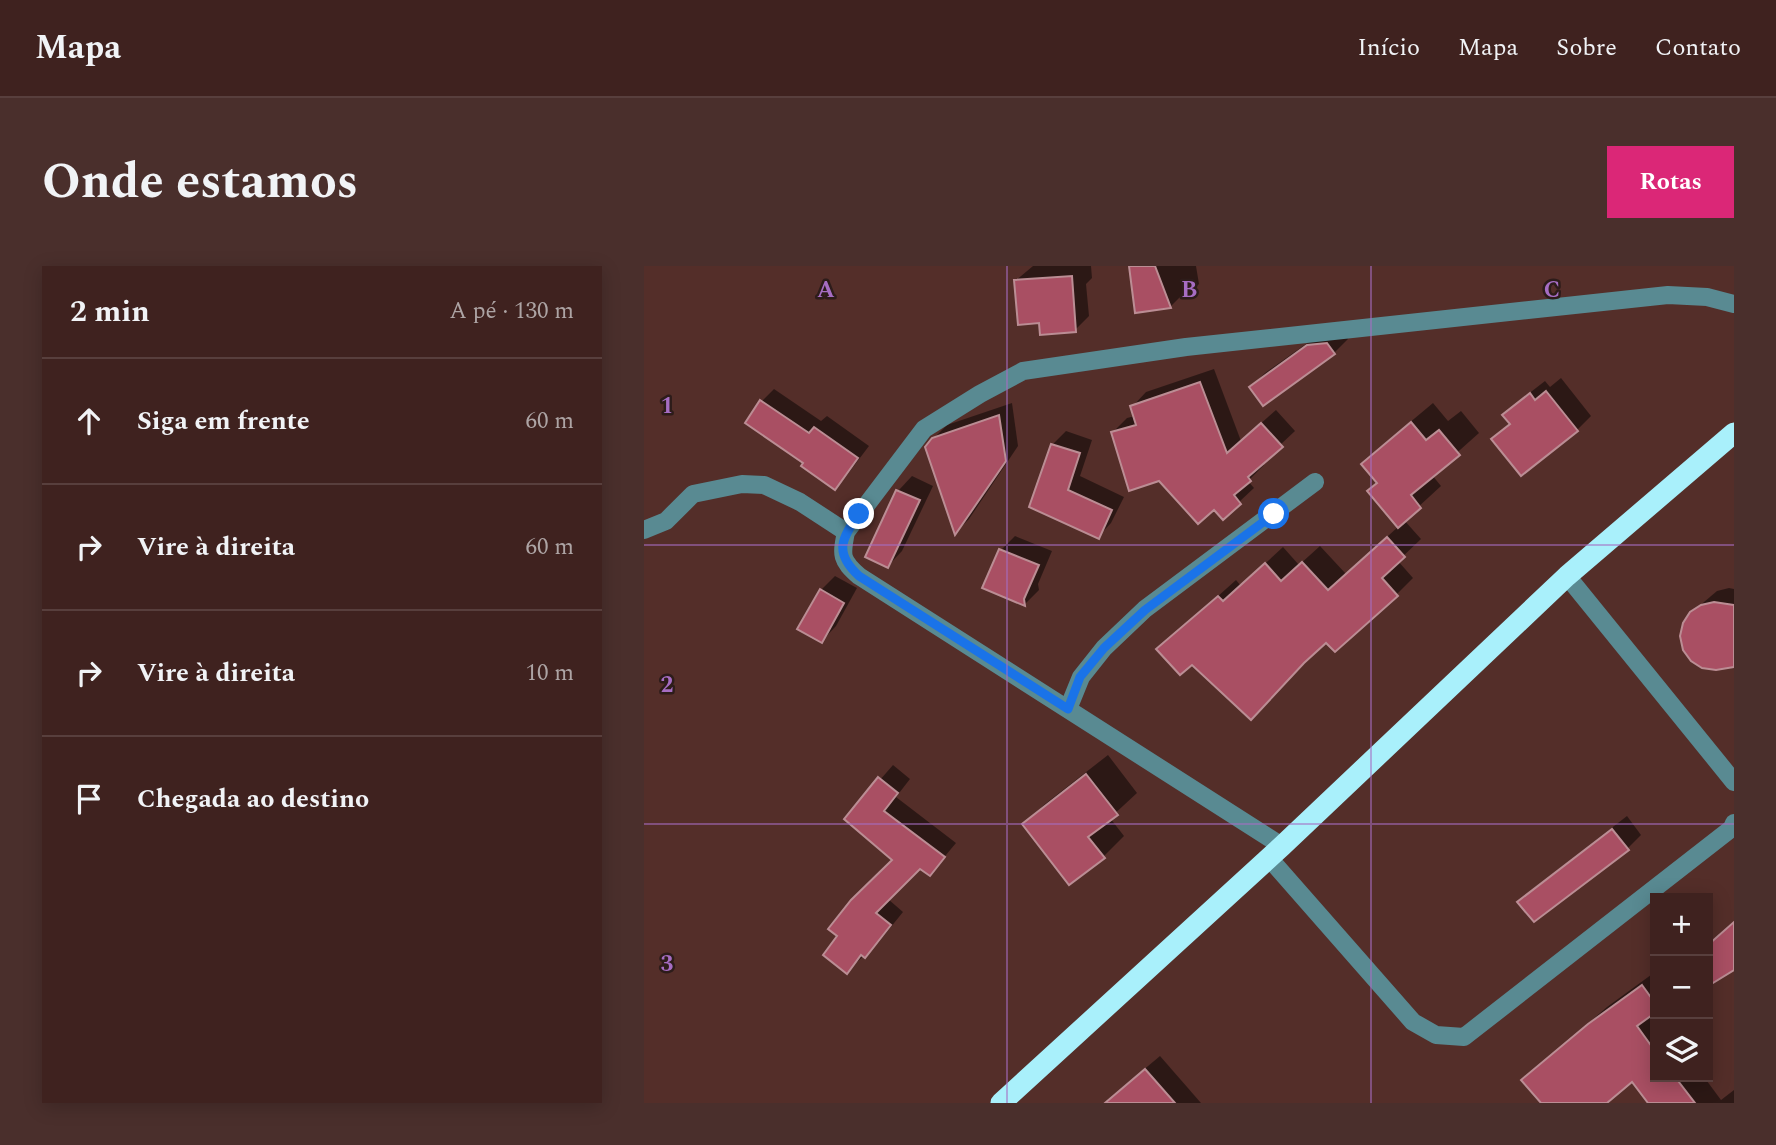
<!DOCTYPE html>
<html lang="pt">
<head>
<meta charset="utf-8">
<style>
  body { margin:0; font-family:Spectral,serif; background:#4a2f2c; color:#f1f3f6 }
  .controls { position:absolute; right:21px; bottom:21px; display:grid; overflow:hidden; border-radius:0px; box-shadow:0 4px 18px #0003 }
  .controls button { width:63px; height:63px; display:grid; place-items:center; padding:0; border:0; border-bottom:2px solid #583f3d; background:#3f221f; color:#f1f3f6; font:35px sans-serif }
  .stop { position:absolute; width:21px; height:21px; margin:-16px; border:5px solid #1a73e8; border-radius:50%; background:#fff }
  .stop.end { background:#1a73e8; border-color:#fff; box-shadow:0 2px 7px #0008 }
  .list { margin:0; padding:0; list-style:none }
  h2 { display:flex; justify-content:space-between; align-items:center; height:91px; margin:0; padding:0 28px; font-size:30px }
  h2 small { font-size:23px; font-weight:400; color:#ada4a4 }
  .list li { display:grid; grid-template-columns:46px 1fr auto; gap:21px; align-items:center; box-sizing:border-box; height:126px; padding:0 28px; border-top:2px solid #583f3d }
  .list b { display:block; font-size:26px; white-space:nowrap }
  .list em { font-size:23px; font-style:normal; color:#ada4a4 }
  .icon { flex:none; width:38px; height:38px; fill:none; stroke:currentColor; stroke-width:2; stroke-linecap:round; stroke-linejoin:round }
  .map { position:relative; flex:none; width:1090px; height:837px; overflow:hidden; border-radius:0px }
  header { display:flex; align-items:center; gap:42px; box-sizing:border-box; height:98px; padding:0 35px; background:#3f221f; border-bottom:2px solid #583f3d }
  header strong { font-size:33px }
  nav { display:flex; gap:38px; margin-inline-start:auto; font-size:24px }
  .intro { display:flex; align-items:center; justify-content:space-between; box-sizing:border-box; height:168px; padding:0 42px }
  h1 { margin:0; font-size:49px }
  .button { padding:18px 32px; border-radius:0px; background:#db2777; color:#fff; font-size:24px; font-weight:700 }
  main { display:flex; gap:42px; padding:0 42px }
  aside { flex:1; background:#3f221f; border-radius:0px; box-shadow:0 4px 18px #0003 }
  .map>svg:first-child { display:block }
  .shadow { fill:#0007 }
  .building { fill:#a94f63; stroke:#bb8d94; stroke-width:2 }
  .lines { fill:none; stroke-linecap:round; stroke-linejoin:round }
  .minor { stroke:#598a92; stroke-width:18 }
  .highway { stroke:#a9f0fb; stroke-width:21 }
  .route { stroke:#1a73e8; stroke-width:9 }
  .grid { fill:none; stroke:#a66dc3; stroke-width:2; stroke-opacity:0.55 }
  .grid-label { font-size:23px; text-anchor:middle; font-weight:bold; fill:#a66dc3; stroke:#2d1c1a; stroke-width:5; stroke-linejoin:round; paint-order:stroke }
</style>
</head>
<body>
<header>
<strong>Mapa</strong>
<nav><a>Início</a><a>Mapa</a><a>Sobre</a><a>Contato</a></nav>
</header>
<div class="intro"><h1>Onde estamos</h1><a class="button">Rotas</a></div>
<main>
<aside>
<h2>2 min<small>A pé · 130 m</small></h2>
<ul class="list">
<li><svg class="icon" aria-label="ahead" viewBox="0 0 24 24"><path d="M12 20V5M6 11l6-6 6 6"/></svg><div><b>Siga em frente</b></div><em>60 m</em></li>
<li><svg class="icon" aria-label="right" viewBox="0 0 24 24"><path d="M7 20v-9h11M14 6l5 5-5 5"/></svg><div><b>Vire à direita</b></div><em>60 m</em></li>
<li><svg class="icon" aria-label="right" viewBox="0 0 24 24"><path d="M7 20v-9h11M14 6l5 5-5 5"/></svg><div><b>Vire à direita</b></div><em>10 m</em></li>
<li><svg class="icon" aria-label="arrive" viewBox="0 0 24 24"><path d="M6 21V4h12l-3 4 3 4H6"/></svg><div><b>Chegada ao destino</b></div></li>
</ul>
</aside>
<div class="map">
<svg width="1090" height="837" viewBox="0 0 1090 837">
  <rect width="100%" height="100%" fill="#542e29"/>
  <g class="shadow">
    <path d="M389,0H447L448,12L442,18L445,50L431,64L396,55L371,15Z"/>
    <path d="M487,0H552L555,18L542,30L540,27L527,40L492,45Z"/>
    <path d="M697,64L704,73L690,87L607,121L621,107L679,66Z"/>
    <path d="M570,103L597,175L632,144L651,165L618,196L620,199L604,215L610,222L579,251L469,166L483,152L491,150L488,141L502,126Z"/>
    <path d="M917,112L947,150L933,164L850,173L867,156L861,149L875,135L901,115L906,121Z"/>
    <path d="M130,123L177,155L183,150L225,180L203,209L191,221L162,197L118,135Z"/>
    <path d="M368,137L374,180L325,253L312,266L289,173L303,159Z"/>
    <path d="M789,137L804,155L817,145L835,167L788,209L797,220L760,254L777,273L754,295L769,312L753,328L682,374L548,396L515,383L592,314L597,320L639,281L655,299L676,280L702,308L755,260L735,216L719,198L740,178Z"/>
    <path d="M422,165L448,174L436,210L480,231L467,257L454,271L387,240L408,179Z"/>
    <path d="M268,210L289,220L258,285L244,300L223,290L254,225Z"/>
    <path d="M371,270L408,285L394,318L395,324L381,338L341,321L357,284Z"/>
    <path d="M191,310L213,322L192,360L178,375L177,324Z"/>
    <path d="M1085,322L1090,323V396L1047,347L1073,325Z"/>
    <path d="M464,489L493,527L466,552L480,570L459,591L380,558L401,538Z"/>
    <path d="M249,499L266,513L252,531L312,577L286,608L276,601L244,633L259,646L234,677L203,705L251,593L202,553Z"/>
    <path d="M983,550L997,569L983,583L876,636L890,622Z"/>
    <path d="M1011,706V811H1060L1077,834L1090,824V837H1006L989,814L960,837H899L879,814L963,741Z"/>
    <path d="M516,790L557,837H466L465,836L479,821Z"/>
  </g>
  <g class="building">
    <path d="M485,0H511L527,42L491,47Z"/>
    <path d="M428,10L432,66L396,69L395,57L374,59L370,14Z"/>
    <path d="M683,77L691,88L619,140L605,121L663,79Z"/>
    <path d="M556,116L583,187L617,157L639,181L604,211L607,215L590,229L597,238L579,254L570,244L554,258L515,215L485,225L467,166L492,159L486,140Z"/>
    <path d="M902,125L934,165L877,210L847,173L866,158L858,149L886,127L891,134Z"/>
    <path d="M116,134L165,167L170,161L214,192L191,224L157,200L159,197L101,157Z"/>
    <path d="M355,149L362,195L311,269L281,181L288,172Z"/>
    <path d="M767,156L782,174L795,164L816,189L767,229L777,242L754,262L723,225L733,217L717,198Z"/>
    <path d="M407,178L436,187L424,224L468,244L455,273L385,241Z"/>
    <path d="M252,224L276,234L244,302L221,291Z"/>
    <path d="M743,271L761,291L738,312L754,330L691,386L682,377L660,397L607,454L548,399L536,409L512,383L574,330L579,335L621,297L637,315L658,296L684,324Z"/>
    <path d="M355,283L395,299L380,333L381,340L338,322Z"/>
    <path d="M176,323L200,337L178,377L153,363Z"/>
    <path d="M1070,336L1090,339V401L1072,404L1058,402L1047,395L1039,384L1036,370L1039,357L1046,346L1057,339Z"/>
    <path d="M442,508L474,549L444,571L461,592L425,619L378,558Z"/>
    <path d="M234,511L254,527L240,545L301,591L286,610L276,603L232,647L247,659L221,692L217,689L203,708L179,689L193,670L184,663L207,634L248,594L200,553Z"/>
    <path d="M968,563L985,584L890,656L873,636Z"/>
    <path d="M1090,656V704L1064,720V679Z"/>
    <path d="M998,719L1011,737V747L993,760L1011,785V811H1031L1051,837H1004L988,816L963,837H897L877,814L944,758Z"/>
    <path d="M501,803L531,837H461Z"/>
  </g>
  <g class="lines">
    <g class="minor">
      <path d="M0,264L22,255L49,228L98,218L120,219L156,236L202,266"/>
      <path d="M923,310L1090,516"/>
      <path d="M424,443L437,411L460,382L501,343L671,216"/>
      <path d="M638,580L215,310C197,294 197,290 202,266L280,163L336,128L379,105L542,81L1024,29L1063,31L1090,38"/>
      <path d="M625,592L769,756L792,769L820,771L1088,562L1090,557"/>
    </g>
    <path class="highway" d="M357,837L638,580L923,310L1090,167"/>
  </g>
  <g class="lines">
    <path class="route" d="M215,248C197,273 190,287 215,310L424,443L436,411L460,382L501,344L630,248"/>
  </g>
  <path class="grid" d="M363,0V837M727,0V837M0,279H1090M0,558H1090"/>
  <g class="grid-label">
    <text x="182" y="31">A</text>
    <text x="545" y="31">B</text>
    <text x="908" y="31">C</text>
    <text x="23" y="147">1</text>
    <text x="23" y="426">2</text>
    <text x="23" y="705">3</text>
  </g>
</svg>
<div class="controls">
<button>+</button>
<button>−</button>
<button><svg class="icon" aria-label="layers" viewBox="0 0 24 24"><path d="M12 4l9 5-9 5-9-5zM3 14l9 5 9-5"/></svg></button>
</div>
<div class="stop" style="left:630px;top:248px"></div>
<div class="stop end" style="left:215px;top:248px"></div>
</div>
</main>
</body>
</html>
